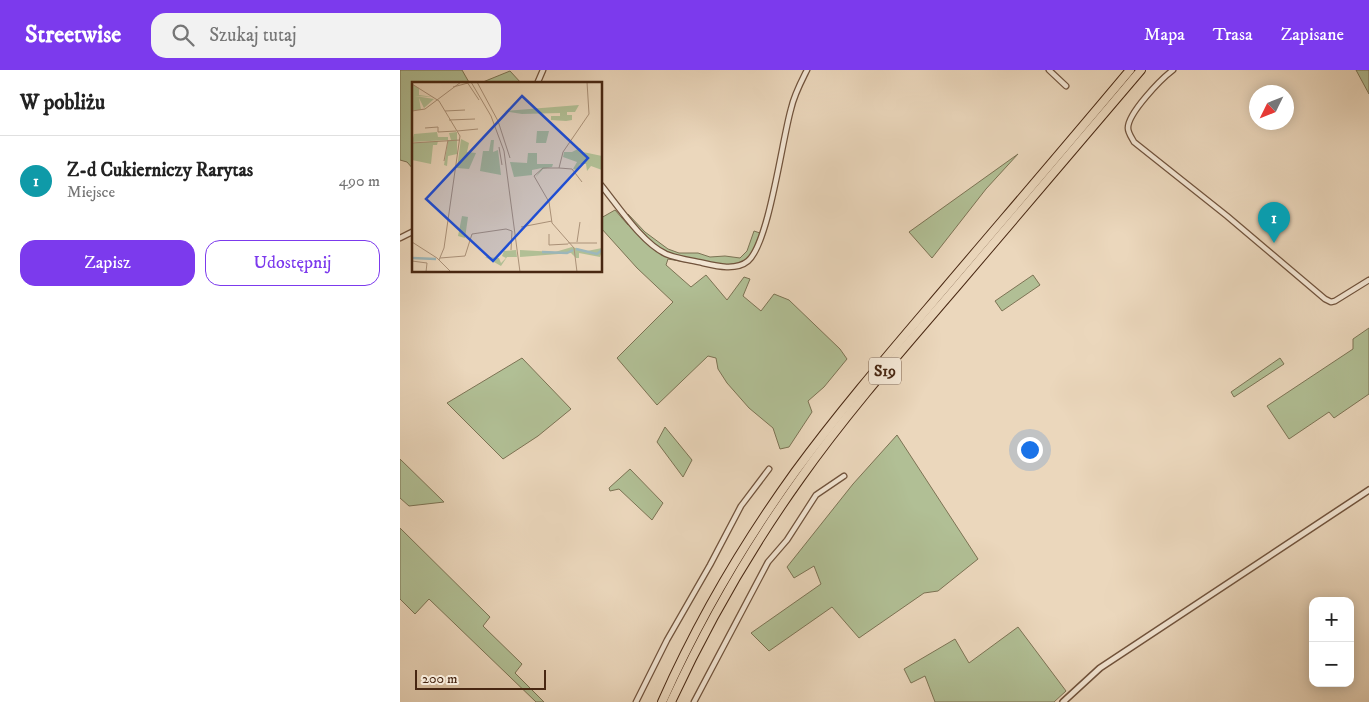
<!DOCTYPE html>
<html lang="pl">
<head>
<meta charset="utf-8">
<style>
  body { margin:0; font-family:"IM FELL DW Pica",serif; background:#f2f2f2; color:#222 }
  .controls { position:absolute; right:15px; bottom:15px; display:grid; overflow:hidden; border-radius:10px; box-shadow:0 2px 12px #0003 }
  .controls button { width:45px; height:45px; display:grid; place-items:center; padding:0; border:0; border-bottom:1px solid #e0e0e0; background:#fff; color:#222; font:25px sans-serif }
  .compass { position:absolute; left:849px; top:15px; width:45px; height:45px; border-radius:50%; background:#fff; box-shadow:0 2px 12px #0003; rotate:227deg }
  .scale { position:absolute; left:15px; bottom:12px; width:131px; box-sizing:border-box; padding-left:5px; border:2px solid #482712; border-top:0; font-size:14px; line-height:18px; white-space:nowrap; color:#482712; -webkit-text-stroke:4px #f2e5d3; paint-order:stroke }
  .you { position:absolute; left:629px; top:379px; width:18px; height:18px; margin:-12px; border:4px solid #fff; border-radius:50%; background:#1a73e8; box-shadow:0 0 0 8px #1a73e833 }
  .badge { display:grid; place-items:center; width:32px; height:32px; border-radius:50%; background:#7c3aed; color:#fff; font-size:16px; font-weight:700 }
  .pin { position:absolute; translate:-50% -41px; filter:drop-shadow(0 1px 2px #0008) }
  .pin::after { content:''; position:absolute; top:26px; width:18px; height:15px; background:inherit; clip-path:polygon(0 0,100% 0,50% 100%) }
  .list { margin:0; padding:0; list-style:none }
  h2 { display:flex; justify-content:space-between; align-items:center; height:65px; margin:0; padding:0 20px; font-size:21px }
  h2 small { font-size:16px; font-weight:400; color:#767676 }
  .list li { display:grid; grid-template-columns:32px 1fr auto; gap:15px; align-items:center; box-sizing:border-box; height:90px; padding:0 20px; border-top:1px solid #e0e0e0 }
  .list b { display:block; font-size:19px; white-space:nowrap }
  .list p { margin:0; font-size:16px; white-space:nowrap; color:#767676 }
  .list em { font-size:16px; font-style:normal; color:#767676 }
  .actions { display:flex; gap:10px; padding:15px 20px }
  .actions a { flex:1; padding:11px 0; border:1px solid #7c3aed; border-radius:15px; text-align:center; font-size:18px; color:#7c3aed }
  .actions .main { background:#7c3aed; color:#fff }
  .icon { flex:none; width:28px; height:28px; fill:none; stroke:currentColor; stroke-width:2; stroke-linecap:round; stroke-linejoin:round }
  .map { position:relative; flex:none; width:969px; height:632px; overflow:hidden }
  header { display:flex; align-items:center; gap:30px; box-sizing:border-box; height:70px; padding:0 25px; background:#7c3aed; color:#fff }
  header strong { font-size:24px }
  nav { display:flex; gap:28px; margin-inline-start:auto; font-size:18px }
  .search { width:350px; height:45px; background:#f2f2f2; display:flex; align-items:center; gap:12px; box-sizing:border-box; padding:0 18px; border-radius:15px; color:#767676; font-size:19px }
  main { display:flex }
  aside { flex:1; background:#fff }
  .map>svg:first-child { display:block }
  .green { fill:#b1bf95; stroke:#7c7354 }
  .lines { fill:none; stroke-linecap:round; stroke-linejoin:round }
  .minor-casing { stroke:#71533c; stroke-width:7 }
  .tertiary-casing { stroke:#71533c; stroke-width:8 }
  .motorway-casing { stroke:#482712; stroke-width:10 }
  .minor { stroke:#f2e5d3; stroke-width:4.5 }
  .tertiary { stroke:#f2e5d3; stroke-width:5 }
  .motorway { stroke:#ebd7bc; stroke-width:8 }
  .labels { text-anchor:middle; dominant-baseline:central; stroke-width:4.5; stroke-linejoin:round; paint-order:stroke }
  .shield { fill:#f2e5d3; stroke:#7b604c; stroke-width:1 }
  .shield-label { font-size:16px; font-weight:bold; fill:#482712 }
  .inset-river { fill:none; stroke:#9cb7bb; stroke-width:2.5 }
  .inset-road { fill:none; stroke:#aa9178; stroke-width:1 }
  .view { fill:#1d4ed8; fill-opacity:0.15; stroke:#1d4ed8; stroke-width:2.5 }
  .inset-edge { fill:none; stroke:#482712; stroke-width:2.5 }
</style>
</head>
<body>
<header>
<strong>Streetwise</strong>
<div class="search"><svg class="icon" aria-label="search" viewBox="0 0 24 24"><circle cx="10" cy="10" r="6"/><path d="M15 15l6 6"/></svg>Szukaj tutaj</div>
<nav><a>Mapa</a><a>Trasa</a><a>Zapisane</a></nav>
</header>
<main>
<aside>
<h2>W pobliżu<small></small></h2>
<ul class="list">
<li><span class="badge" style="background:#0f9aa8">1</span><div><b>Z-d Cukierniczy Rarytas</b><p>Miejsce</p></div><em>490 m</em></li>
</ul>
<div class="actions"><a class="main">Zapisz</a><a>Udostępnij</a></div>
</aside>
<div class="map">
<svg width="969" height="632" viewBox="0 0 969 632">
  <rect width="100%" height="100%" fill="#ebd7bc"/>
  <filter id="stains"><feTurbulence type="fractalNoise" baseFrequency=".004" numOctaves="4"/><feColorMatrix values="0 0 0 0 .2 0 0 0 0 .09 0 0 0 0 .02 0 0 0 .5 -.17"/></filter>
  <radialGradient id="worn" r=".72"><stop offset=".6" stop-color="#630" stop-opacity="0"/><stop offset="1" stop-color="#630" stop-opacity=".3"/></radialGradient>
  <g class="green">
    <path d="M0,0H62L70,14H14V100L7,92L0,90Z"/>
    <path d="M956,0H969V24Z"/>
    <path d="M110,1L122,14H78Z"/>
    <path d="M618,84L586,119L532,188L509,162Z"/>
    <path d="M215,140L228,155V144L245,162L268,179L279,183H298L310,187L325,186L340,188L347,181L354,161L360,163L353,181L345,192L314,197L268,189L266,195L291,217L306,205L327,230L344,207L350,209L343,226L361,241L374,224L389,230L440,279L447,289L424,317L408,331L412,342L389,377L380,379L373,358L349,338L327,313L318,299L316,288L308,286L257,335L217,288L273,232L237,198L201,158V148Z"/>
    <path d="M633,205L640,215L602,241L595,231Z"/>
    <path d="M969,258V324L934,348L929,342L889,369L867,336L953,279V269Z"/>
    <path d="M122,288L171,339L138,366L103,389L47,333Z"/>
    <path d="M880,288L884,294L834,327L831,322Z"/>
    <path d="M265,357L292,390L283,407L257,372Z"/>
    <path d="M497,365L578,489L538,521L524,523L459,568L432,537L369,581L351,563L421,514L414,496L394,508L387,497L453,414Z"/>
    <path d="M0,389L44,432L9,436L0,428Z"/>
    <path d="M230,399L263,433L252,450L219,419L210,421L209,418Z"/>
    <path d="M0,458L90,547L83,556L122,594L115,603L144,632H136L29,529L15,544L0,529Z"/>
    <path d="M618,557L666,621L654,632H535L525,606L511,613L504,599L555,569L569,593Z"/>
  </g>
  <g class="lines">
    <defs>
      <g id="minor">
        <path d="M649,0L666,16"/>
        <path d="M773,0C761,9 728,43 728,58C728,63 732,68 734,72L827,146L925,229L931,232L935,231L969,210"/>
        <path d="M137,14L143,0"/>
        <path d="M201,115C218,136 242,173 266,184C278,189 291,190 303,193C316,196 336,201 348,191C369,173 382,70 391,39C394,25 401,12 407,0"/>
        <path d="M0,168L14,161"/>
        <path d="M236,632L267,570L310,495L341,436L369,399"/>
        <path d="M294,632L368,492L387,470L416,425L444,406"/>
      </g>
      <path id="tertiary" d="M663,632L700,598L969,420"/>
      <g id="motorway">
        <path d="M262,632C298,551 343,474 395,402C442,338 494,278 545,218C607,145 669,73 730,0"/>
        <path d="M271,632C307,554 350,479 400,409C448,341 504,278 558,215C619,143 680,72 741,0"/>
      </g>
    </defs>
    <use href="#minor" class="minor-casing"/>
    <use href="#tertiary" class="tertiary-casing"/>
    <use href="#motorway" class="motorway-casing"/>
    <use href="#minor" class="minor"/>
    <use href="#tertiary" class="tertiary"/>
    <use href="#motorway" class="motorway"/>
  </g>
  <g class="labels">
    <rect class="shield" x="469" y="287.5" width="32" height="27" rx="4"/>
    <g class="shield-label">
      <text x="485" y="301">S19</text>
    </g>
  </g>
  <g transform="translate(12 12)">
    <rect width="190" height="190" fill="#ebd7bc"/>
    <path d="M0,2L7,6V13L22,15L3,14L22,17L12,26L7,16L9,28H0ZM167,23L163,30H155V33H160V38L154,39L139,38V34H148V31L110,32L92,29ZM125,49H137L134,61H124ZM25,50L26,55H36V58L0,60L2,52ZM45,50V72L36,74L35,84L32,83L36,59L39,58L37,51ZM49,57L57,61L55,70L64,71L57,87L45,86ZM79,58H82L81,70L86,68L89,93L68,89L71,69H77ZM26,59L25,63H21L19,82L0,78V61ZM168,66L171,70L190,74V88L179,84L175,89L174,82H168L165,88L161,87L165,80L151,75L152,70H160ZM116,71H125V82H141L140,85L131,87L123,96L130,86L120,88V93L102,95L98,80L115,81ZM50,134L56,135L53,156L46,154ZM160,165L175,169L190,166V169L188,175L167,171V176H164L159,171L108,175V168L143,170ZM104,168L105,175H95L89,184L73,175L87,176L89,181L94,176L90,174L92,169Z" fill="#b1bf95"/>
    <path class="inset-river" d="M164,167L185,172L190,168M130,170L155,171L161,168M0,176L24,177"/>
    <path class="inset-road" d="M55,0L67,18M59,0L79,34L92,69L108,190M65,0L86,39L98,76M0,2L27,19L48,54L32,166L27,178M41,5L56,1M0,29L13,27L49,0M33,29L53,28M37,38L63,37M13,46L26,45V50L44,49M45,49L66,47M0,61L48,58M87,65L90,83M32,79L36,58M147,86L160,87L170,100M109,145L140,139M137,152V163L156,162M0,160L25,176L39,190M165,160L168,140M156,161H185M28,176L53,174L60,152L94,147L100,149L99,168M0,179L15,181L14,190M165,190L162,166L140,141L137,120L122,94L131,86H147L151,70L177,32L175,0"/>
    <path class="view" d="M110,14L176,76L81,179L14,117Z"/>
    <rect width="190" height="190" class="inset-edge"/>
  </g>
  <rect width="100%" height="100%" filter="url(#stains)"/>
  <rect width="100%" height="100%" fill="url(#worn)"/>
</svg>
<div class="controls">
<button>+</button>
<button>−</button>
</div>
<svg class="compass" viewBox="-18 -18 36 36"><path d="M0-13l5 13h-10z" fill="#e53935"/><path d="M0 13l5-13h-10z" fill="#767676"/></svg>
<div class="scale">200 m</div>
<div class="you"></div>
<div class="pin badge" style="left:874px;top:173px;background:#0f9aa8">1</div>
</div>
</main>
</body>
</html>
